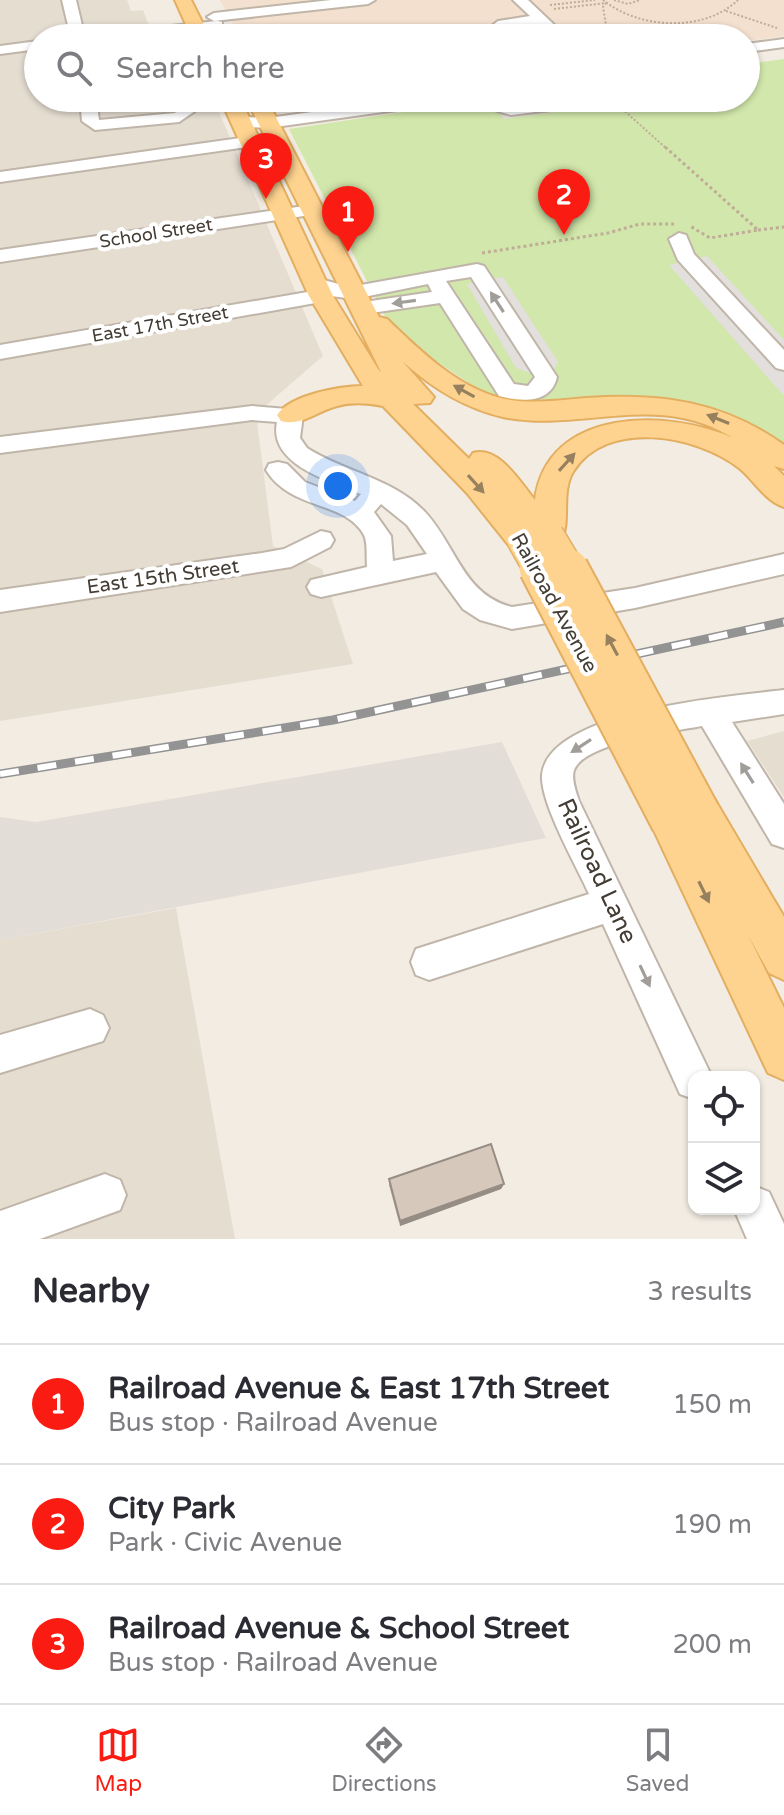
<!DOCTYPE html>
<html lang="en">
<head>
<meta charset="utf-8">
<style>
  body { margin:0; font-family:"Varela Round",sans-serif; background:#f7f7f7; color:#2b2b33 }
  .controls { position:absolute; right:24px; bottom:24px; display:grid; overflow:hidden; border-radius:16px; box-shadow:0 2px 6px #0004 }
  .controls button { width:72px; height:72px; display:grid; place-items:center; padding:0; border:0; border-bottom:2px solid #e1e1e2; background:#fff; color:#2b2b33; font:40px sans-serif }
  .you { position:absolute; left:338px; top:486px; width:28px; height:28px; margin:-20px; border:6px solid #fff; border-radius:50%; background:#1a73e8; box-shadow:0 0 0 12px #1a73e833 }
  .badge { display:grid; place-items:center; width:52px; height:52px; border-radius:50%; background:#fa1c12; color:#fff; font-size:26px; font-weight:700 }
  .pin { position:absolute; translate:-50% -66px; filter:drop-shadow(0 2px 4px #0008) }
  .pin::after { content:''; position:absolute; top:42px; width:28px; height:24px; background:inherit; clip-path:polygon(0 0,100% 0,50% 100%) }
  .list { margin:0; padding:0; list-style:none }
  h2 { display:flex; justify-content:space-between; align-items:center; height:104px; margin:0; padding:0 32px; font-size:34px }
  h2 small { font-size:26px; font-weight:400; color:#7c7c81 }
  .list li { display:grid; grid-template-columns:52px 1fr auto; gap:24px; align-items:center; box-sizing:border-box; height:120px; padding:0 32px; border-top:2px solid #e1e1e2 }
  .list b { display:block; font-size:30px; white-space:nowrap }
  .list p { margin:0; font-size:26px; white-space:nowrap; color:#7c7c81 }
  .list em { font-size:26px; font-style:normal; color:#7c7c81 }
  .icon { flex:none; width:44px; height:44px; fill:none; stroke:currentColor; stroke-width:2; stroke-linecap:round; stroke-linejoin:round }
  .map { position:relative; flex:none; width:784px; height:1239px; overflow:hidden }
  .search { position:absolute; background:#fff; box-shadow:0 2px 6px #0004; left:24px; right:24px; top:24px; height:88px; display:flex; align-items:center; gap:20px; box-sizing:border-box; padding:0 28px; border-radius:44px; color:#7c7c81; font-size:30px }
  .sheet { height:464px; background:#fff }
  nav { display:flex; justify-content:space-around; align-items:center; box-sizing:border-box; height:112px; border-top:2px solid #e1e1e2; background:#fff; font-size:22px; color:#7c7c81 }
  nav a { display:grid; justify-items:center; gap:4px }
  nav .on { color:#fa1c12 }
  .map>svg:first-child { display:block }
  .residential { fill:#e6ddd1 }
  .commercial { fill:#f4e0ce }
  .industrial { fill:#e3ddd8 }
  .green { fill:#d2e7ab }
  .parking { fill:#e2dfdc }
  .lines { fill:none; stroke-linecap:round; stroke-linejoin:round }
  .minor-casing { stroke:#c0b5a9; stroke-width:4 }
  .major-casing { stroke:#e3ae60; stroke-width:4 }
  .path-far1 { stroke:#bfad97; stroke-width:2; stroke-dasharray:2 2; stroke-linecap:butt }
  .path { stroke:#bfad97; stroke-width:3; stroke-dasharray:3 3; stroke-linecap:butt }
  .minor { fill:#fff; fill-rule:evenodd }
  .major { fill:#fed390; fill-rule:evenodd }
  .rail-casing { stroke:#939393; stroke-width:9 }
  .rail { stroke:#fff; stroke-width:6; stroke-dasharray:19; stroke-linecap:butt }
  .major-bridge-far1-casing { stroke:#e3ae60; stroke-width:32; stroke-linecap:butt }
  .major-bridge-casing { stroke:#e3ae60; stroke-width:41; stroke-linecap:butt }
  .major-bridge-far1 { stroke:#fed390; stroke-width:29 }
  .major-bridge { stroke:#fed390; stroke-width:37 }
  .wall { fill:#b8ada2 }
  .shaded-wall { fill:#968d84 }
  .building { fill:#d6c9bc; stroke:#968d84; stroke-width:2 }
  .oneway { fill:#a19e9a }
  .oneway2 { fill:#97805d }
  .labels { text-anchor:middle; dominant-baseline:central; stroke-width:8; stroke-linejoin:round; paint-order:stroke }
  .far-street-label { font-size:18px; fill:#433c34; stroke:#fff }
  .street-label { font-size:20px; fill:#433c34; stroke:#fff }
  .near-street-label { font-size:24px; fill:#433c34; stroke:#fff }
</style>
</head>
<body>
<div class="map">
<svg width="784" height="1239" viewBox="0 0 784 1239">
  <rect width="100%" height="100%" fill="#f2ece3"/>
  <g class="residential">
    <path d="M0,0H127L131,11L143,10L150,28L181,25L187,38H38V98H213L323,356L256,414L273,546L322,569L353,664L0,721Z"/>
    <path d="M784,731V797L747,741Z"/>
    <path d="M176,908L235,1239H0V940Z"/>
  </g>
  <path class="commercial" d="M220,0H784V36L746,41V38H241Z"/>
  <path class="industrial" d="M502,742L546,838L0,940V817L36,822Z"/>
  <path class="green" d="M784,59V449L722,415L514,401L482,391L466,381L425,354L389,324L289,129L497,98H746V64Z"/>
  <g class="parking">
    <path d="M618,98L620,103L504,119L488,99Z"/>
    <path d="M707,256L784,340V396L669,265Z"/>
    <path d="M503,277L558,362L551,374L538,376L516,368L467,284Z"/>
  </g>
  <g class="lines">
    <defs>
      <g id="minor">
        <path d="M62,0H76L85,38H71Z"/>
        <path d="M331,0H375L368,4L214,21L207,17L214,13Z"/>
        <path d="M513,0H528L568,38H553L537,24L489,34V28L498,21L530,16Z"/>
        <path d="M217,21L222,22V28L136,38H90L97,34Z"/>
        <path d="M784,39V47L746,52V44Z"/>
        <path d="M38,41V49L0,54V46Z"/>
        <path d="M80,98H96L99,120L175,113L179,109L178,98H194L195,111L179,122L95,130L82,121Z"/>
        <path d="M414,98H456L448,103L268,128L246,127L238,122L246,117L268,118Z"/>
        <path d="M484,98H501L511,105L570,98H616L608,103L511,115L497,111Z"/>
        <path d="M276,133L282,134L284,138L282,142L0,182V172Z"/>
        <path d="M311,205L317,206L320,210L317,214L0,262V250Z"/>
        <path d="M679,233L686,235L694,254L784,350V370L776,368L678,260L669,239Z"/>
        <path d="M477,264L484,266L557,377C551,404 521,402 499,396L440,303L371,313L361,307L371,301L432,292L428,284L354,299L331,296L321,302L0,359V345L319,290L309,288L306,284L316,278L350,287ZM471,277L535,377L528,386L514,384L446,281Z"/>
        <path d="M252,406L299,410L303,415L300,438L307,448C344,472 393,478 425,512C456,545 463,595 512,607L635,588L784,554V574L635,608L512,629L480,620L463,609L436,572L321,597L311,594L307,587L311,580L367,567C366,557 368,544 364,535C345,500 291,511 266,470L269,464L278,462L287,464L305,482L355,501L361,494C331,481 268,465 277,422L252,420L0,453V437ZM381,504L407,525L427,554L393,561L391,536L374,512Z"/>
        <path d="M321,531L330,533L334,540L330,547L291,567L0,612V590L262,553L284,549Z"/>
        <path d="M784,690V714L732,722L784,804V848L772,844L702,726C675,731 584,743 574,770C571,779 576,792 579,801L712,1077H694V1099L680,1094L603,924L429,980L416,975L411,962L416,949L589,894C577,867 540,803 542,775C548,710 732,696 784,690Z"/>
        <path d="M90,1009L103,1015L109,1028L103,1041L0,1073V1035Z"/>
        <path d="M105,1174L120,1180L126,1195L120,1210L40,1239H0V1211Z"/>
        <path d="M754,1186L769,1192L784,1224V1239H747L734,1209H754Z"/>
      </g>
      <g id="major">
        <path d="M175,0H191L210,38H192Z"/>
        <path d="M220,98H240L333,296L378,369L381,372L246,98H266L379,317L387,319C419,350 457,387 501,398C529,405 559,400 587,398C660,393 723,401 784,445V469L774,466L784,476V507C765,501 754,480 739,468C697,435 606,418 573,472C560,494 572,522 560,543L549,546L537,542L533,548L522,551L511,548L467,493L383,406C368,403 351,402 337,406C317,411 301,427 281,421L277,415C290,395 340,386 363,386L309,296ZM402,361C431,387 464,408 503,417C582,433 656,390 733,438C668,409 547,407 535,500C519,481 499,446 473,453L469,459L413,404L430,403L434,397Z"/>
        <path d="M701,795L715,800L784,917V980L769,973L748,935L784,1008V1080L768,1073L650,822L656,809L670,804L683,809L687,800Z"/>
      </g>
    </defs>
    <use href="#minor" class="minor-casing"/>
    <use href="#major" class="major-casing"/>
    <g class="path-far1">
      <path d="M603,0C639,29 703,33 738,0"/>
      <path d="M614,0L628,4L640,0"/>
      <path d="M550,5L595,0"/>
      <path d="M554,9L606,3L603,7L606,25L615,38"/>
      <path d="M726,11L777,28"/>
      <path d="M619,106L667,149"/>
    </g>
    <g class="path">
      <path d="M665,147L758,230L710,238L690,226"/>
      <path d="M758,230L784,227"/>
      <path d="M482,253L608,233L640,224H674"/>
    </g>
    <use href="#minor" class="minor"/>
    <use href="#major" class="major"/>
    <defs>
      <path id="rail" d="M0,774L333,720L784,622"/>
    </defs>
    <use href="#rail" class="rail-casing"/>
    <use href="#rail" class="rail"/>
    <defs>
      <g id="major-bridge-far1">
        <path d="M549,535L570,570"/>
        <path d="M522,540L539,570"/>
      </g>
      <g id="major-bridge">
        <path d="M538,568L670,822"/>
        <path d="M569,568L701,813"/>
      </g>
    </defs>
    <use href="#major-bridge-far1" class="major-bridge-far1-casing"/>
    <use href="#major-bridge" class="major-bridge-casing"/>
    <use href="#major-bridge-far1" class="major-bridge-far1"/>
    <use href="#major-bridge" class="major-bridge"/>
  </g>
  <path class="wall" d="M389,1179L504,1184L501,1189L400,1226L389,1185Z"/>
  <path class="shaded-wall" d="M504,1184L501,1189L400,1226V1221Z"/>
  <path class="building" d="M491,1144L504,1184L400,1221L389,1179Z"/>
  <defs><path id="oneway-solid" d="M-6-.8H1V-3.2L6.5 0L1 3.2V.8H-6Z" transform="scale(2)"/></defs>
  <g class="oneway">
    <use href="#oneway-solid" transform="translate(404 302) rotate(172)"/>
    <use href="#oneway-solid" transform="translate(497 302) rotate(-123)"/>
    <use href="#oneway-solid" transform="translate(581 746) rotate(147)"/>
    <use href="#oneway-solid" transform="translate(747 773) rotate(-122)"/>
    <use href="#oneway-solid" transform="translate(645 976) rotate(65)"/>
  </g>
  <g class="oneway2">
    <use href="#oneway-solid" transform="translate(464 391) rotate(-151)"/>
    <use href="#oneway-solid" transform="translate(718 419) rotate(-158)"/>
    <use href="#oneway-solid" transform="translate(567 462) rotate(-48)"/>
    <use href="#oneway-solid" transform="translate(476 484) rotate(48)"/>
    <use href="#oneway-solid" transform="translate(612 645) rotate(-118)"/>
    <use href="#oneway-solid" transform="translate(704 892) rotate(64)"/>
  </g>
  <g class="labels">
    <g class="far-street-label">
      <text transform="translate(156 233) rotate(-9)">School Street</text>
      <text transform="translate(160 324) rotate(-10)">East 17th Street</text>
    </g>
    <g class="street-label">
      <text transform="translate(163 577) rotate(-8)">East 15th Street</text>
      <text transform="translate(554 603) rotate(61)">Railroad Avenue</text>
    </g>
    <g class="near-street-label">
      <text transform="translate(597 871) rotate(65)">Railroad Lane</text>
    </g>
  </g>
</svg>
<div class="controls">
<button><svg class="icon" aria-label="locate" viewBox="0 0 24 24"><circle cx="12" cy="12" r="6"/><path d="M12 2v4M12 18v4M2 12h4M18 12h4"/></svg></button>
<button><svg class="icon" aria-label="layers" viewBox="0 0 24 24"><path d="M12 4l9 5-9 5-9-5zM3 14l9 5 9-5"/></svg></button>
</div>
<div class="you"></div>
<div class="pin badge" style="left:348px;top:252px">1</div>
<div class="pin badge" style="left:564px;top:235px">2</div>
<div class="pin badge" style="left:266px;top:199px">3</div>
<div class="search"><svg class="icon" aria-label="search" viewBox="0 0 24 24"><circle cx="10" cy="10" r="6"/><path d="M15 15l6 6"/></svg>Search here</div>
</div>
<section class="sheet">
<h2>Nearby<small>3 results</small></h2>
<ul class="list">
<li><span class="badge">1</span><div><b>Railroad Avenue &amp; East 17th Street</b><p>Bus stop · Railroad Avenue</p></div><em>150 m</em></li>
<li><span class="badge">2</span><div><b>City Park</b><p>Park · Civic Avenue</p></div><em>190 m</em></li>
<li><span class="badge">3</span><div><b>Railroad Avenue &amp; School Street</b><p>Bus stop · Railroad Avenue</p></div><em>200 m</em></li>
</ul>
</section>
<nav>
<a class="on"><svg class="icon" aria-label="map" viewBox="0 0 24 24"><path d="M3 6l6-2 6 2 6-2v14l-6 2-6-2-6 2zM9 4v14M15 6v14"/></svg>Map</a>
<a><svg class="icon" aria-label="directions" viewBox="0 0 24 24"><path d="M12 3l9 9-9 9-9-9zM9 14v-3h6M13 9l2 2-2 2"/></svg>Directions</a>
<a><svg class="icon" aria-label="saved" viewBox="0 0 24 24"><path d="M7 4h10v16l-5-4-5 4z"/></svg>Saved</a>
</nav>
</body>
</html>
